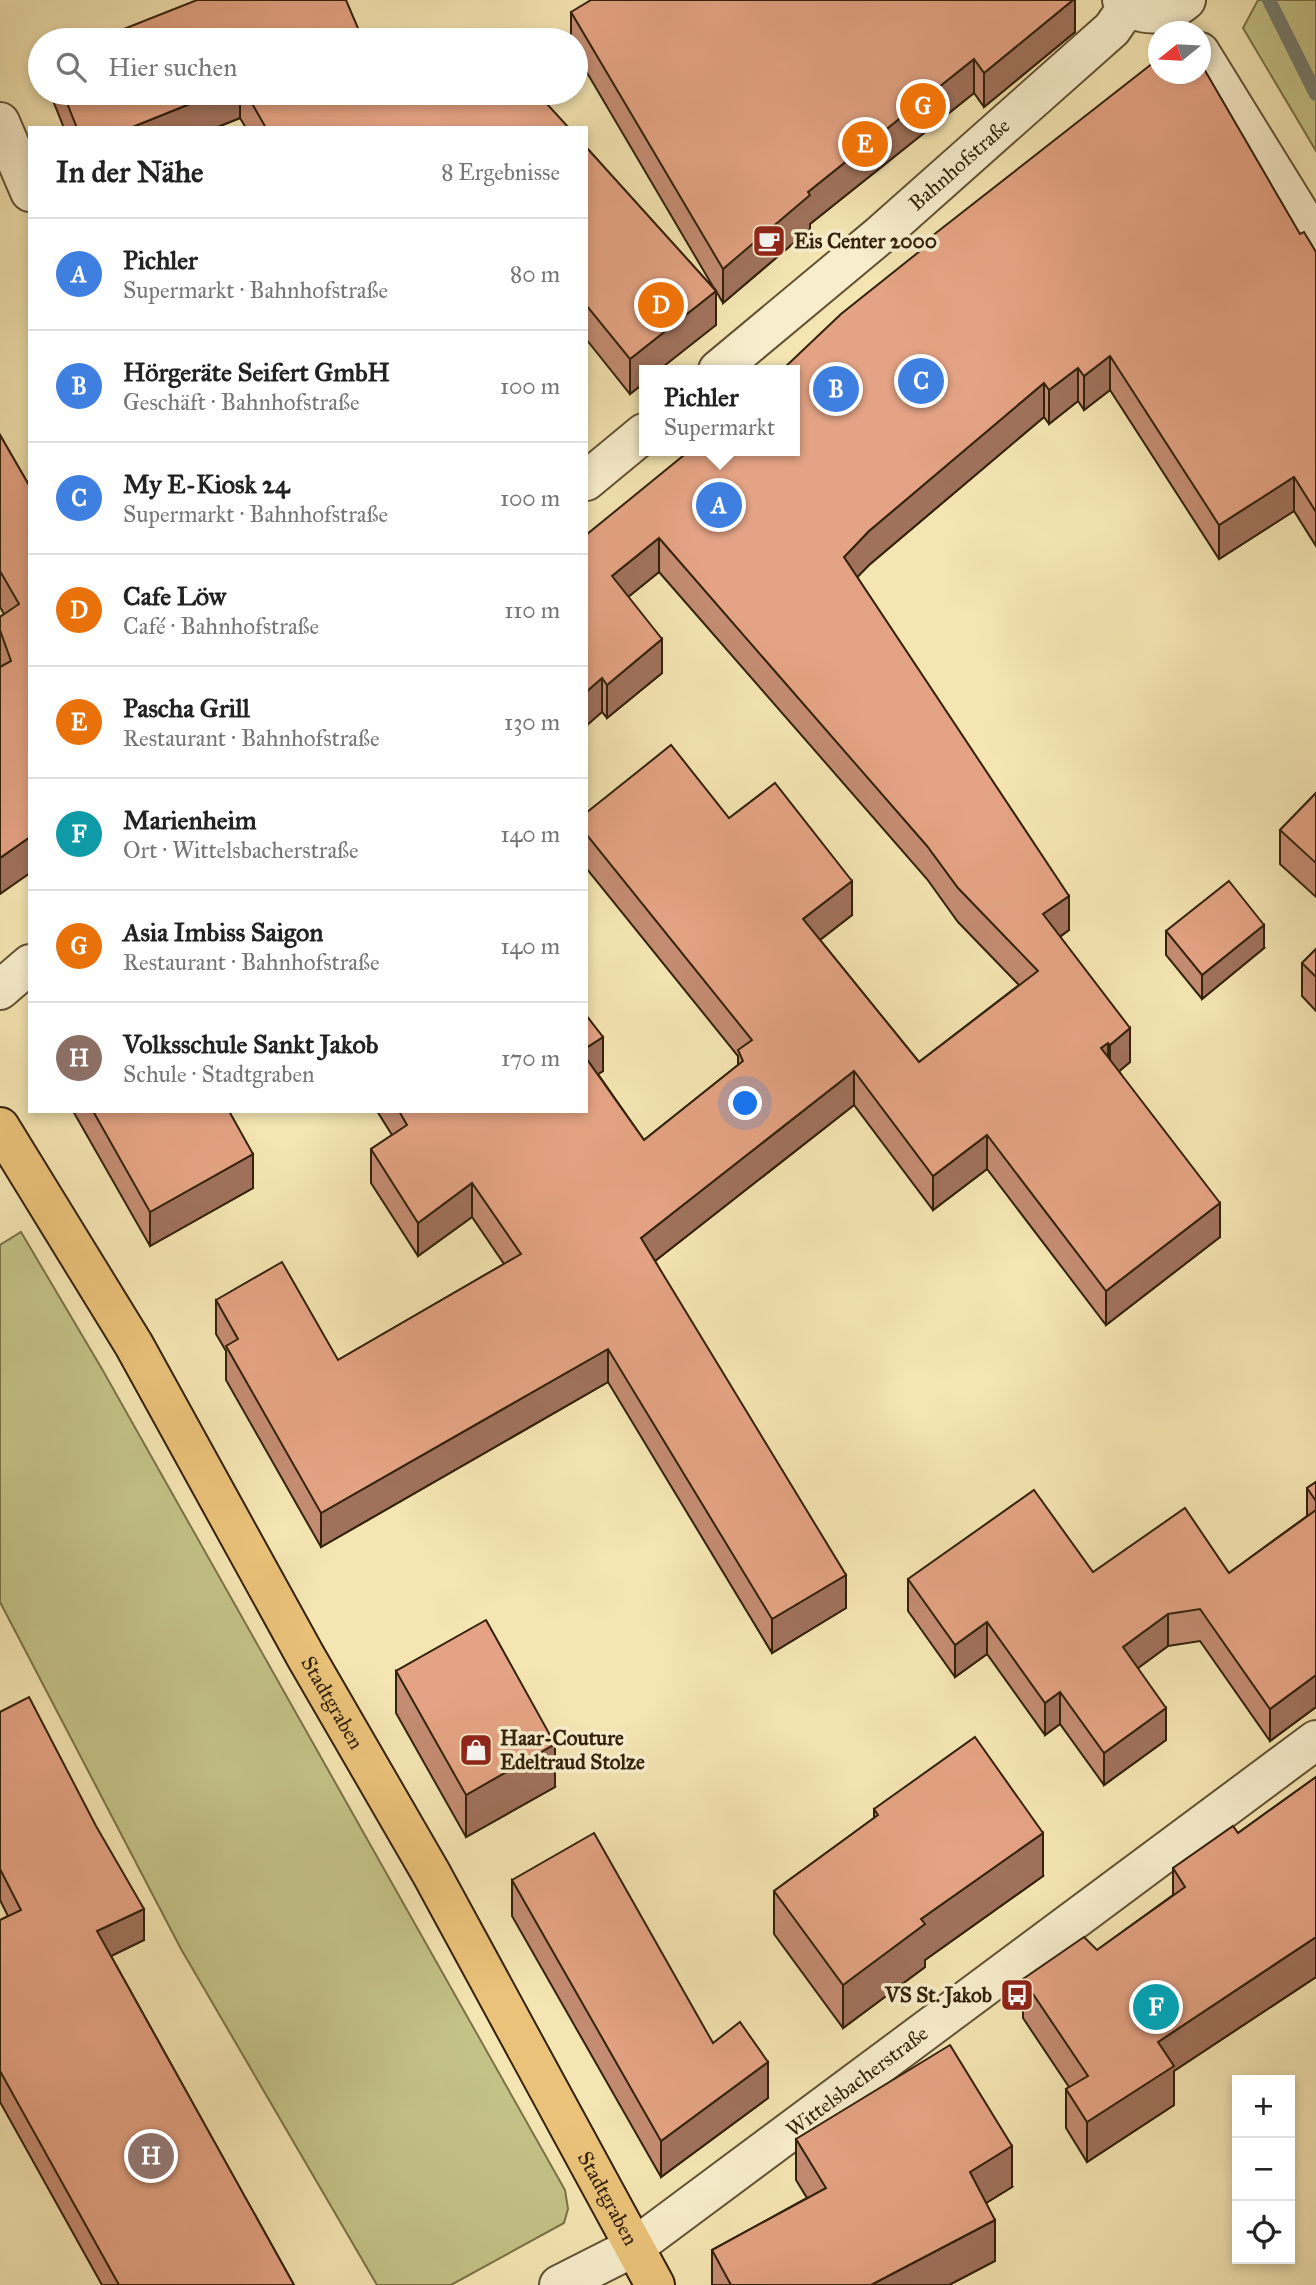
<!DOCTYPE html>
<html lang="de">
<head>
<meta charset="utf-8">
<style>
  body { margin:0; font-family:"IM FELL Great Primer",serif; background:#f2f2f2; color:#222 }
  .controls { position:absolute; right:21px; bottom:21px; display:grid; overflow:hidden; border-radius:0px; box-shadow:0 4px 10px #0003 }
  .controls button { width:63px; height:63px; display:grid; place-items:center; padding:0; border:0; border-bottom:2px solid #e0e0e0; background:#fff; color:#222; font:35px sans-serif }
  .compass { position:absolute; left:1148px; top:21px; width:63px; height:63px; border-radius:50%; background:#fff; box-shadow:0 4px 10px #0003; rotate:252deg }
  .you { position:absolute; left:746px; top:1104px; width:24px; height:24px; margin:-18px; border:5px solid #fff; border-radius:50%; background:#1a73e8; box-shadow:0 0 0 10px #1a73e833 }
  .badge { display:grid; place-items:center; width:46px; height:46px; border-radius:50%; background:#8f2418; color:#fff; font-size:23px; font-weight:700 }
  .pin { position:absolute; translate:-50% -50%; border:4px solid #fff; box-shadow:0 2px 7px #0006 }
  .popup { position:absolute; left:639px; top:365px; width:161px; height:91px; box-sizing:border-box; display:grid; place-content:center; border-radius:0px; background:#fff; filter:drop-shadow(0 2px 5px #0005); font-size:23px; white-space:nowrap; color:#767676 }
  .popup b { font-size:26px; color:#222 }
  .popup::after { content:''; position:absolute; left:50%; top:100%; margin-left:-14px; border:14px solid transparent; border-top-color:#fff }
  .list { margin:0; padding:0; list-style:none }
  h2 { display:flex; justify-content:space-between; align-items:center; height:91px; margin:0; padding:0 28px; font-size:30px }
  h2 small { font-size:23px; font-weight:400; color:#767676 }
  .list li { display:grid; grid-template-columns:46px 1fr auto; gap:21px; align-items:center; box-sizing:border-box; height:112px; padding:0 28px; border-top:2px solid #e0e0e0 }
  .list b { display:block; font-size:26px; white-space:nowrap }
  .list p { margin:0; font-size:23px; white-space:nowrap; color:#767676 }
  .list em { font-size:23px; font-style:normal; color:#767676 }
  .icon { flex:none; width:38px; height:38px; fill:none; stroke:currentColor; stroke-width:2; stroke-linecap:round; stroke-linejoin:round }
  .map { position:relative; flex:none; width:1316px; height:2285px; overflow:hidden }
  .search { position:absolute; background:#fff; box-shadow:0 4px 10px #0003; left:28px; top:28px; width:560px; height:77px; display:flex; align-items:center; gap:18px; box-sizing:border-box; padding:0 24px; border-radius:38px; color:#767676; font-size:26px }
  .panel { position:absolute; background:#fff; box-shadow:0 4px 10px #0003; left:28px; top:126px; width:560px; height:987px; border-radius:0px }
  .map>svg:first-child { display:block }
  .green { fill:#c3c287; stroke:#7b7248; stroke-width:2 }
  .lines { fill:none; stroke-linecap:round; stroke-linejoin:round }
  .stream { stroke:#767e72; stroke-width:14 }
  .minor-casing { stroke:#635234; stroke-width:42 }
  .major-casing { stroke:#33210a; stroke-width:42 }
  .minor { stroke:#f8eecd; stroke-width:38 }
  .major { stroke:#eac279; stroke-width:38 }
  .wall { fill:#c48c72; stroke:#33210a; stroke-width:2 }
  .shaded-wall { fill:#a0725c; stroke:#33210a; stroke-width:2 }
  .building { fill:#e4a384; stroke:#33210a; stroke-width:2 }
  .labels { text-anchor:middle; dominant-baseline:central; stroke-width:7; stroke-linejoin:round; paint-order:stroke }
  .street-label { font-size:21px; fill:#33210a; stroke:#f8eecd }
  .poi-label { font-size:21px; font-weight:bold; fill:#33210a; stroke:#f8eecd; text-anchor:start }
</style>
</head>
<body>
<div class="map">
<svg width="1316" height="2285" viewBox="0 0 1316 2285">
  <rect width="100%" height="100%" fill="#f4e5b2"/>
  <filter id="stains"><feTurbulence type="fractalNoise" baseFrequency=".00286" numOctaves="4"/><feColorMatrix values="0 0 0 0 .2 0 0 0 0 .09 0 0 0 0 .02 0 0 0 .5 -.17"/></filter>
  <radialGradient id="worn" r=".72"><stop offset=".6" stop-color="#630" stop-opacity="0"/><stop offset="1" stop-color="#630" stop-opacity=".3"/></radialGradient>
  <g class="green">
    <path d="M1258,0H1316V151L1243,28Z"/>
    <path d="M21,1232L102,1369L565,2190L568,2209L564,2223L451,2285H377L181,1949L0,1602V1245Z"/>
  </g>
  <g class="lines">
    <path class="stream" d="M1269,0L1316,94"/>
    <defs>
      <g id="minor">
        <path d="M1122,0C1141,19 1166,17 1186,0"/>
        <path d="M1200,52L1316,240"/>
        <path d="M0,122L30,192"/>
        <path id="s1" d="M718,370L880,235L1112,29L1128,6"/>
        <path d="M586,481L644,433"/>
        <path d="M0,990L30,964"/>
        <path id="s2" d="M559,2285L636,2246L1316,1740"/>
      </g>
      <g id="major">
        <path id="s3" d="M0,1127L134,1345L306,1657L431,1873L655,2285"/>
      </g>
    </defs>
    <use href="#minor" class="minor-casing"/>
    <use href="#major" class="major-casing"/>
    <use href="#minor" class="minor"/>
    <use href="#major" class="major"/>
  </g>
  <g class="wall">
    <path d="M1075,0V32L984,107L974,93L810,224V229L723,303L716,291V325L644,370V383L630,394L586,339V147L715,290L576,54V40H571V12Z"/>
    <path d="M50,93H435L438,98L569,128H246L240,118L215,128H64Z"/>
    <path d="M1300,234L1316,252V546L1294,511L1219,559L1110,390L1084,410L1078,401L1049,424L1044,417L869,565L857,577L1069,930L1060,937L1130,1062L1119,1071L1220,1237L1106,1325L987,1169L933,1210L854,1105L655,1261L846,1608L772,1653L608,1382L321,1547L226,1380V1351L216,1334V1300L338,1360L504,1264L472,1217L418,1256L371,1183V1149L392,1135L377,1111H586V1015L603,1071L598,1074L644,1140L738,1065V1056L586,868V813L729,818L852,915L820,940L919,1062L1019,985L958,922L927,879L659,572L628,597L662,673L607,718L602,712L586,535L794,451L932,242V236Z"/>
    <path d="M0,435L30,487L0,894V617L4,614L0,607Z"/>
    <path d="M1316,793V897L1280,864V830Z"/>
    <path d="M1166,931L1264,948L1202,999L1166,955Z"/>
    <path d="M1316,949V1011L1302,996V963Z"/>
    <path d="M73,1111H229L253,1188L150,1246Z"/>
    <path d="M1316,1482V1707L1270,1741L1200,1641L1168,1646L1138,1668L1166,1740L1104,1785L1060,1724L1045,1735L987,1654L955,1677L908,1611V1579L1093,1572L1229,1573L1307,1516V1488Z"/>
    <path d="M396,1671L555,1787L466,1837L396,1713Z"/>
    <path d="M0,1712L144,1940L111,1956L294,2285H102L0,2102V1920L8,1916L0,1900Z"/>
    <path d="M1316,1777V1977L1174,2071V2105L1087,2162L1066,2128V2089L1069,2087L1023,2018V1979L1097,1950L1173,1895V1868L1238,1833Z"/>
    <path d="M874,1809L1043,1876L925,1960V1967L843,2028L774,1934V1891L874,1818Z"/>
    <path d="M512,1880L713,2043L768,2098L661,2177L512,1916Z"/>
    <path d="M796,2139L1012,2187L986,2203L995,2261L949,2285H712V2250L807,2198L796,2180Z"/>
  </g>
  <g class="shaded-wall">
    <path d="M1073,0H1075V32L984,107V73Z"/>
    <path d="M974,59V93L810,224V229L723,303V269L808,192Z"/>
    <path d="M217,93H240V118L215,128H130Z"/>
    <path d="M716,291V325L659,370H644V383L630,394V359Z"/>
    <path d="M1110,356V390L1084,410V376Z"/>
    <path d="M1078,368V401L1049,424V390Z"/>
    <path d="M1044,383V417L869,565L844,591V557L869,531Z"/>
    <path d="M1294,477V511L1219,559V525Z"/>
    <path d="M659,538V572L612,610V576Z"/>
    <path d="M662,639V673L607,718V685Z"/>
    <path d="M602,678V712L586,726V692Z"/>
    <path d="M30,837V873L0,894V858Z"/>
    <path d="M852,881V915L803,953V919Z"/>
    <path d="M1069,896V930L1043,948V914Z"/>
    <path d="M1264,925V948L1202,999V975Z"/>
    <path d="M1130,1028V1062L1110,1079V1045Z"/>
    <path d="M603,1037V1071L586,1082V1048Z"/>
    <path d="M1108,1043V1077L1101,1048Z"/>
    <path d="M854,1071V1105L641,1272V1238Z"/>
    <path d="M987,1135V1169L933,1210V1176Z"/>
    <path d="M253,1154V1188L150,1246V1212Z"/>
    <path d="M472,1183V1217L418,1256V1223Z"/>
    <path d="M1220,1203V1237L1106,1325V1291Z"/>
    <path d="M608,1349V1382L321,1547V1513Z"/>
    <path d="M846,1575V1608L772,1653V1619Z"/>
    <path d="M1168,1614V1646L1123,1679V1647Z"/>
    <path d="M987,1622V1654L955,1677V1645Z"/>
    <path d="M1316,1675V1707L1270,1741V1709Z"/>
    <path d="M1060,1692V1724L1045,1735V1703Z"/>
    <path d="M1166,1708V1740L1104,1785V1753Z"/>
    <path d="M555,1744V1787L466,1837V1795Z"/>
    <path d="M1043,1833V1876L925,1960V1967L843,2028V1985L921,1919Z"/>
    <path d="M144,1909V1940L97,1963V1931Z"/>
    <path d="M1316,1937V1977L1174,2071V2105L1087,2162V2122L1158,2042Z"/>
    <path d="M768,2062V2098L661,2177V2141Z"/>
    <path d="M1012,2146V2187L970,2213V2172Z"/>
    <path d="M995,2220V2261L949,2285H871Z"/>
  </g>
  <g class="building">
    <path d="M197,0H346L363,40H96Z"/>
    <path d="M591,0H1073L984,73L974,59L808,192L810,195L723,269L571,12Z"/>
    <path d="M1158,59V74H1200V62L1300,234L1304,232L1316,252V512L1294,477L1219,525L1110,356L1084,376L1078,368L1049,390L1044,383L869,531L844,557L1069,896L1043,914L1130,1028L1110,1045L1108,1043L1101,1048L1220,1203L1106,1291L987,1135L933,1176L854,1071L641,1238L846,1575L772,1619L608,1349L321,1513L226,1346L238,1339L216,1300L282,1262L338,1360L521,1254L472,1183L418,1223L371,1149L407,1125L399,1111H586V1058L644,1140L743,1061L738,1050L752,1040L586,834V813L671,745L729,818L775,783L852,881L803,919L919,1062L1038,971L958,888L927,846L659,538L612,576L662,639L607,685L602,678L586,692V535L689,451H794V370H782L841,314L935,239L932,236Z"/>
    <path d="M63,93H217L130,128H77Z"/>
    <path d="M246,93H435L438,98L443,93H537L569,128H266Z"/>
    <path d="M586,147L716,291L630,359L586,305Z"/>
    <path d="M0,435L30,487V837L0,858V667L11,661L0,630V617L19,604L0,571Z"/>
    <path d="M1316,793V863L1280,830Z"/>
    <path d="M1229,881L1264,925L1202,975L1166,931Z"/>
    <path d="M1316,949V977L1302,963Z"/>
    <path d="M586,1015L603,1037L586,1048Z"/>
    <path d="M93,1111H229L253,1154L150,1212Z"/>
    <path d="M1316,1482V1501L1307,1488Z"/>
    <path d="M1034,1490L1093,1572L1185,1508L1229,1573L1316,1510V1675L1270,1709L1200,1609L1168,1614L1123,1647L1166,1708L1104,1753L1060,1692L1045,1703L987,1622L955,1645L908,1579Z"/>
    <path d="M486,1620L555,1744L466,1795L396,1671Z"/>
    <path d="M29,1697L96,1826L144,1909L97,1931L294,2285H119L0,2071V1920L21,1910L0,1869V1712Z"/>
    <path d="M975,1737L1043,1833L921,1919L925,1924L843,1985L774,1891L878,1815L874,1809Z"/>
    <path d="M1316,1777V1937L1158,2042L1174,2066L1087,2122L1066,2089L1088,2076L1023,1979L1084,1937L1097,1950L1185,1887L1173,1868L1233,1826L1238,1833Z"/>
    <path d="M594,1833L713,2043L740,2022L768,2062L661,2141L512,1880Z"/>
    <path d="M950,2045L1012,2146L970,2172L995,2220L871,2285H731L712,2250L826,2188L796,2139Z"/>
  </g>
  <defs>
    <symbol id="cafe-square" viewBox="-11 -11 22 22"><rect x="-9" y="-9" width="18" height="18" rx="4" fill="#8f2418" stroke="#f8eecd"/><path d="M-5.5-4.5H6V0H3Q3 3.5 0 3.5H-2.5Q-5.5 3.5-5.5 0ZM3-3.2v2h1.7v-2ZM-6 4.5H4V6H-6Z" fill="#fff"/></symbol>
    <symbol id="shop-square" viewBox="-11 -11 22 22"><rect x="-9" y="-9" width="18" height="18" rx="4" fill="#8f2418" stroke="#f8eecd"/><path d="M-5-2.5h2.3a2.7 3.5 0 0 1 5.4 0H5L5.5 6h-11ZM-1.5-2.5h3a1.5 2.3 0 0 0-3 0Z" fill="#fff"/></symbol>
    <symbol id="bus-square" viewBox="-11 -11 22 22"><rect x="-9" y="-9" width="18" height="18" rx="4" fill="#8f2418" stroke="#f8eecd"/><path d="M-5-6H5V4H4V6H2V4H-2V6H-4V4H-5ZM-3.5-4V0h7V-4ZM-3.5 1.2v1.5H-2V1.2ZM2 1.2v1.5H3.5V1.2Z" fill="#fff"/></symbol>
  </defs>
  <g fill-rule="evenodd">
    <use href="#cafe-square" x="750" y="222" width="38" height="38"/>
    <use href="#shop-square" x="457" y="1731" width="38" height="38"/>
    <use href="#bus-square" x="998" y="1976" width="38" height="38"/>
  </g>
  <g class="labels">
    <g class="street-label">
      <text stroke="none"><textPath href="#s1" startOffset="317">Bahnhofstraße</textPath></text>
      <text stroke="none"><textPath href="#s3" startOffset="665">Stadtgraben</textPath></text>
      <text stroke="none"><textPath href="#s2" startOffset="362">Wittelsbacherstraße</textPath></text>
      <text stroke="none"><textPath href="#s3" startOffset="1232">Stadtgraben</textPath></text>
    </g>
    <g class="poi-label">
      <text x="794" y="241">Eis Center 2000</text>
      <text x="500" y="1738">Haar-Couture<tspan x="500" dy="24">Edeltraud Stolze</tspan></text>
      <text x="992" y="1995" text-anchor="end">VS St. Jakob</text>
    </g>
  </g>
  <rect width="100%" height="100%" filter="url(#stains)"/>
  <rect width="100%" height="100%" fill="url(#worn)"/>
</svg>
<div class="controls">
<button>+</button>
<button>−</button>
<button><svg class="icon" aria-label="locate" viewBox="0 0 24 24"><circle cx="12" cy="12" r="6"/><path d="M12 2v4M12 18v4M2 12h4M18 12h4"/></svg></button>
</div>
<svg class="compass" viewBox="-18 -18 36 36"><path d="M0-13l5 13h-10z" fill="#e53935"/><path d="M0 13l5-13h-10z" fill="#767676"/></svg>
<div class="you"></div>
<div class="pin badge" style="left:719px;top:505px;background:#3f7fe0">A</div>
<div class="popup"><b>Pichler</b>Supermarkt</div>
<div class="pin badge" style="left:836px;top:389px;background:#3f7fe0">B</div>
<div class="pin badge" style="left:921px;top:381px;background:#3f7fe0">C</div>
<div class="pin badge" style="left:661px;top:305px;background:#e8710a">D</div>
<div class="pin badge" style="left:865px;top:144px;background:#e8710a">E</div>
<div class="pin badge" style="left:1156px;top:2007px;background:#0f9aa8">F</div>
<div class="pin badge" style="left:923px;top:106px;background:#e8710a">G</div>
<div class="pin badge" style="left:151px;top:2156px;background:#8d6e63">H</div>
<div class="search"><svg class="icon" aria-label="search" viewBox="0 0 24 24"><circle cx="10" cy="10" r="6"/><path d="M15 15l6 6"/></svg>Hier suchen</div>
<section class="panel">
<h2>In der Nähe<small>8 Ergebnisse</small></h2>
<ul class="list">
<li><span class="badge" style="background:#3f7fe0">A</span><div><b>Pichler</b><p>Supermarkt · Bahnhofstraße</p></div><em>80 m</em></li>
<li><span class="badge" style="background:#3f7fe0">B</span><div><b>Hörgeräte Seifert GmbH</b><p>Geschäft · Bahnhofstraße</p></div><em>100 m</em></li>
<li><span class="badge" style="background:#3f7fe0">C</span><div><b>My E-Kiosk 24</b><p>Supermarkt · Bahnhofstraße</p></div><em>100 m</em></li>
<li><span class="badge" style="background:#e8710a">D</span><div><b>Cafe Löw</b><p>Café · Bahnhofstraße</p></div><em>110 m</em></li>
<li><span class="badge" style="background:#e8710a">E</span><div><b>Pascha Grill</b><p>Restaurant · Bahnhofstraße</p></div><em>130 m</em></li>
<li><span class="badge" style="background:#0f9aa8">F</span><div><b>Marienheim</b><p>Ort · Wittelsbacherstraße</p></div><em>140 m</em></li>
<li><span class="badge" style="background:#e8710a">G</span><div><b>Asia Imbiss Saigon</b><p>Restaurant · Bahnhofstraße</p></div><em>140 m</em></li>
<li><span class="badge" style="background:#8d6e63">H</span><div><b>Volksschule Sankt Jakob</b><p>Schule · Stadtgraben</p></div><em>170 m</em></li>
</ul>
</section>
</div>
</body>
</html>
